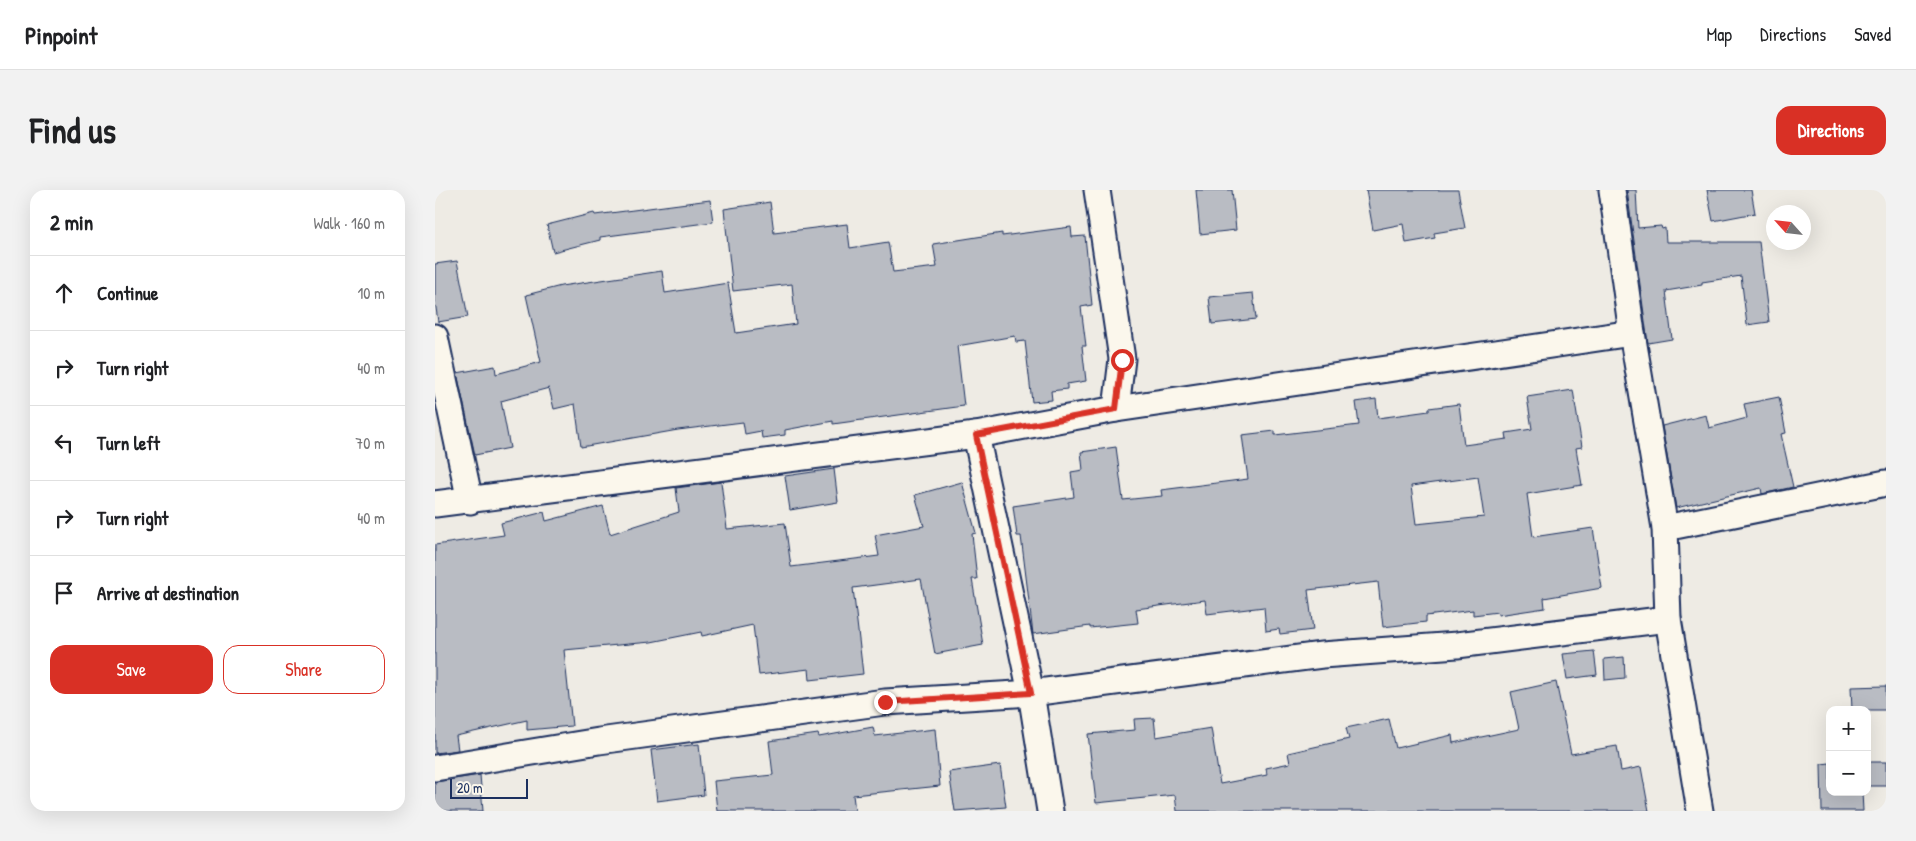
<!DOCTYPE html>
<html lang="en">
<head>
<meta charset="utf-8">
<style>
  body { margin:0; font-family:"Patrick Hand",sans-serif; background:#f2f2f2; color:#202124 }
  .controls { position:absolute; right:15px; bottom:15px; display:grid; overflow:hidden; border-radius:10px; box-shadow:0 5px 20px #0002 }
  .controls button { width:45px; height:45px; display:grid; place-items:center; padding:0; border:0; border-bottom:1px solid #e0e0e0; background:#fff; color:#202124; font:25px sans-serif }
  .compass { position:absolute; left:1331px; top:15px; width:45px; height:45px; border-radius:50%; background:#fff; box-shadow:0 5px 20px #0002; rotate:297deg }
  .scale { position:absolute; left:15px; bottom:12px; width:78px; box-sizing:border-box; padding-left:5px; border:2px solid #1b2f5e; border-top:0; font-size:14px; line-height:18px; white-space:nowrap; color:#1b2f5e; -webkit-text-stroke:4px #fbf7ec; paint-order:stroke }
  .stop { position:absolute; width:15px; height:15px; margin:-11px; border:4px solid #d93025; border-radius:50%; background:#fff }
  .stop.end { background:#d93025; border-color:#fff; box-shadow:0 1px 5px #0008 }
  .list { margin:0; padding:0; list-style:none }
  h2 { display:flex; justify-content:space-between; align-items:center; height:65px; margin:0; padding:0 20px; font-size:21px }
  h2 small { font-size:16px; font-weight:400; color:#757577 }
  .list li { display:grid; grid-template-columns:32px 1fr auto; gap:15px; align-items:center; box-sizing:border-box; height:75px; padding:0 20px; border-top:1px solid #e0e0e0 }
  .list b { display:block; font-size:19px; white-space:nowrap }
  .list em { font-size:16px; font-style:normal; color:#757577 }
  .actions { display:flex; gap:10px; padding:15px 20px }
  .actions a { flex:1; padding:11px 0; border:1px solid #d93025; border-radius:15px; text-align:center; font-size:18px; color:#d93025 }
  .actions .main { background:#d93025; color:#fff }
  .icon { flex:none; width:28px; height:28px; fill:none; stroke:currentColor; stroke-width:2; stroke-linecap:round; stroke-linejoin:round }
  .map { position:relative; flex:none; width:1451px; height:621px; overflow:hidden; border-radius:15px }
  header { display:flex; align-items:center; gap:30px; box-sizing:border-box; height:70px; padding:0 25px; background:#fff; border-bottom:1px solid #e0e0e0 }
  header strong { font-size:24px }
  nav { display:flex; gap:28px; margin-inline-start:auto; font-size:18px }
  .intro { display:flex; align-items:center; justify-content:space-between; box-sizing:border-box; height:120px; padding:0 30px }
  h1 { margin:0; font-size:35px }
  .button { padding:12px 22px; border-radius:15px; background:#d93025; color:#fff; font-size:18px; font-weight:700 }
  main { display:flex; gap:30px; padding:0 30px }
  aside { flex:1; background:#fff; border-radius:15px; box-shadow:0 5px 20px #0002 }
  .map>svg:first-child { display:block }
  .building { fill:#b9bcc3; stroke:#1b2f5e; fill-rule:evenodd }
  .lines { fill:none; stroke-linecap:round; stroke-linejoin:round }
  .street-casing { stroke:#1b2f5e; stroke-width:29 }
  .street { stroke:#fbf7ec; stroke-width:25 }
  .route { stroke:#d93025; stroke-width:6 }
</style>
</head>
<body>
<header>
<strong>Pinpoint</strong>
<nav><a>Map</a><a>Directions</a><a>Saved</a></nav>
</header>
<div class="intro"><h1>Find us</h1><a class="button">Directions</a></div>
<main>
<aside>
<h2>2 min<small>Walk · 160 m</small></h2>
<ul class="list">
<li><svg class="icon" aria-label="ahead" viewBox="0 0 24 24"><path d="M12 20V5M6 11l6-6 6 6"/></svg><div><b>Continue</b></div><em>10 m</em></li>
<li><svg class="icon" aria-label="right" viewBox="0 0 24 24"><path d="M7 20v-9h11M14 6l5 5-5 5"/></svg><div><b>Turn right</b></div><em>40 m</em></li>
<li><svg class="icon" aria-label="left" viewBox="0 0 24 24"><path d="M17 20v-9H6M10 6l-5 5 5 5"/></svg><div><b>Turn left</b></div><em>70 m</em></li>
<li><svg class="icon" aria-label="right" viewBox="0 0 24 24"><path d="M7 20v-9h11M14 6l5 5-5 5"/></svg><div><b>Turn right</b></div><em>40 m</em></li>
<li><svg class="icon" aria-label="arrive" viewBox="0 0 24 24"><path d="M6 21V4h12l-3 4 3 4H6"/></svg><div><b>Arrive at destination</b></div></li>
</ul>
<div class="actions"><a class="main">Save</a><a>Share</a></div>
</aside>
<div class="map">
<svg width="1451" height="621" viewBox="0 0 1451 621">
  <rect width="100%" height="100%" fill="#eeebe4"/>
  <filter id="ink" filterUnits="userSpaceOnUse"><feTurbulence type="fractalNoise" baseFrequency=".02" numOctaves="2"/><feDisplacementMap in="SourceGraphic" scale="10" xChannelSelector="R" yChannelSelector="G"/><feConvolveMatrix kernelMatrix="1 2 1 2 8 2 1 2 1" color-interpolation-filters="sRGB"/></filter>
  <g filter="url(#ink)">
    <g class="building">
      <path d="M761,0H797L801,40L765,44Z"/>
      <path d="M931,0H1023L1030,38L999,43L1000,48L971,53L968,34L938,40Z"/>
      <path d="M1192,0H1201L1203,38L1226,36L1227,39L1230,38L1231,52H1324L1334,132L1312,135L1306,86L1267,92V95L1231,101L1237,149L1213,153Z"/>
      <path d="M1272,0H1316L1320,23L1278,31Z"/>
      <path d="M275,10L278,32L165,47V50L118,62L112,35L159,23L160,25Z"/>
      <path d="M335,12L339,43L412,34L415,58L453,52L458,82L502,77L498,54L567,43V46L636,37L637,47L650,46L657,115L646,117L651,156H647L651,191L632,194V199L616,201L617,210L597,212L590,151L581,152L580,146L522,156L529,216L398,234V231L350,240V245L327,248L326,241L310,244L308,232L243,240L146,257L140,214L119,219L114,198L66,211L75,258L40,265L22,183L60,176L61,184L106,172L91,105L126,96L227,81L230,103L293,93L301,143L361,134L357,94L298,101L289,19Z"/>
      <path d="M22,71L33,127L3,132L0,111V74Z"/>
      <path d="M818,103L821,129L777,134L774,107Z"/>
      <path d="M1138,200L1147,257L1141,258L1147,295L1092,304L1098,347L1158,338L1167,398L1109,408L1110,418L1063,425V422L1038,425V420L991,426V432L948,437L943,392L873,400L878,440L845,444L844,439L831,441L829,417L772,424L770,410L701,419L703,433L655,438V436L598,444L586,346H582L578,316L639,307L636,282L648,280L646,262L681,257L688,310L727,306L726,300L813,289L807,245L840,241V245L924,235L921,212L941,209L943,228L994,221V218L1024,214L1029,255L1072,249L1071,243L1097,239L1092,207ZM1043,287L1049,327L981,334L976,296Z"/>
      <path d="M1344,207L1351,243L1346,244L1358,297L1327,304L1326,298L1241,318L1227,236L1271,225L1274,238L1312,228L1309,214Z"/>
      <path d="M399,279L403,312L355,320L350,286Z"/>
      <path d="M286,292L292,339L350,333L356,377L444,366L440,345L489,336L480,305L527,292L541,343L537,344L542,389H537L548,455L500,464L486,389L418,398L428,484L375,490L374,479L324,485L318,435L267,446L266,442L216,452L129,460L137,536L92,540V530L21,546L23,560L0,563V355L69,345L66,333L109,322L111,331L168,316L175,344L244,322L241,298Z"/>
      <path d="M1159,461L1162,485L1132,489L1128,464Z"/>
      <path d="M1189,467L1190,488L1170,490L1169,469Z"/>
      <path d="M1121,492L1136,564L1182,556L1186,581L1206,577L1214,621H742L740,605L661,613L653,544L700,540L699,529L719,528L721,547L776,538L785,594L832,585L831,578L855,573L853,563L914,549L911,538L954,529L961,558L1017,545L1018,553L1084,539L1076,502Z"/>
      <path d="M1451,496V520H1417L1416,497Z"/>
      <path d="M438,537L440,546L500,539L505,596L418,605L420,621H282L279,591L338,585L334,551L383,544L384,547Z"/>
      <path d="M264,554L269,605L222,611L216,560Z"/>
      <rect x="1432" y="572" width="19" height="24"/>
      <path d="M1395,573V602H1427L1428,621H1387L1386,574Z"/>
      <path d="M565,575L571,617L520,621L514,582Z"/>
      <path d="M45,585L48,621H0V592Z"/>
    </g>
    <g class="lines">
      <defs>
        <g id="street">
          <path d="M662,0L687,169L681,219"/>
          <path d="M1177,0L1197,143L1230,338L1233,429L1265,621"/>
          <path d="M0,147L35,311"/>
          <path d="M541,245L596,503L615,621"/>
          <path d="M0,314L541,245L681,219L1197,143"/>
          <path d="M1230,338L1451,293"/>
          <path d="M0,578L164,551L450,512L596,503L887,465L1022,455L1233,429"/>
        </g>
      </defs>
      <use href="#street" class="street-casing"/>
      <use href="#street" class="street"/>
    </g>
  </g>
  <g class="lines" filter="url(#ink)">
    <path class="route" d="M450,512L596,503L541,245L681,219L687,170"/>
  </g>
</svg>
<div class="controls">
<button>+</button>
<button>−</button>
</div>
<svg class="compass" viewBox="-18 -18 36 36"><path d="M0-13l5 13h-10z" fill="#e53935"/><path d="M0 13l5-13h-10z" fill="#757577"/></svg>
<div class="scale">20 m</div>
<div class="stop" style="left:687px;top:170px"></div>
<div class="stop end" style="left:450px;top:512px"></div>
</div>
</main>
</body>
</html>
